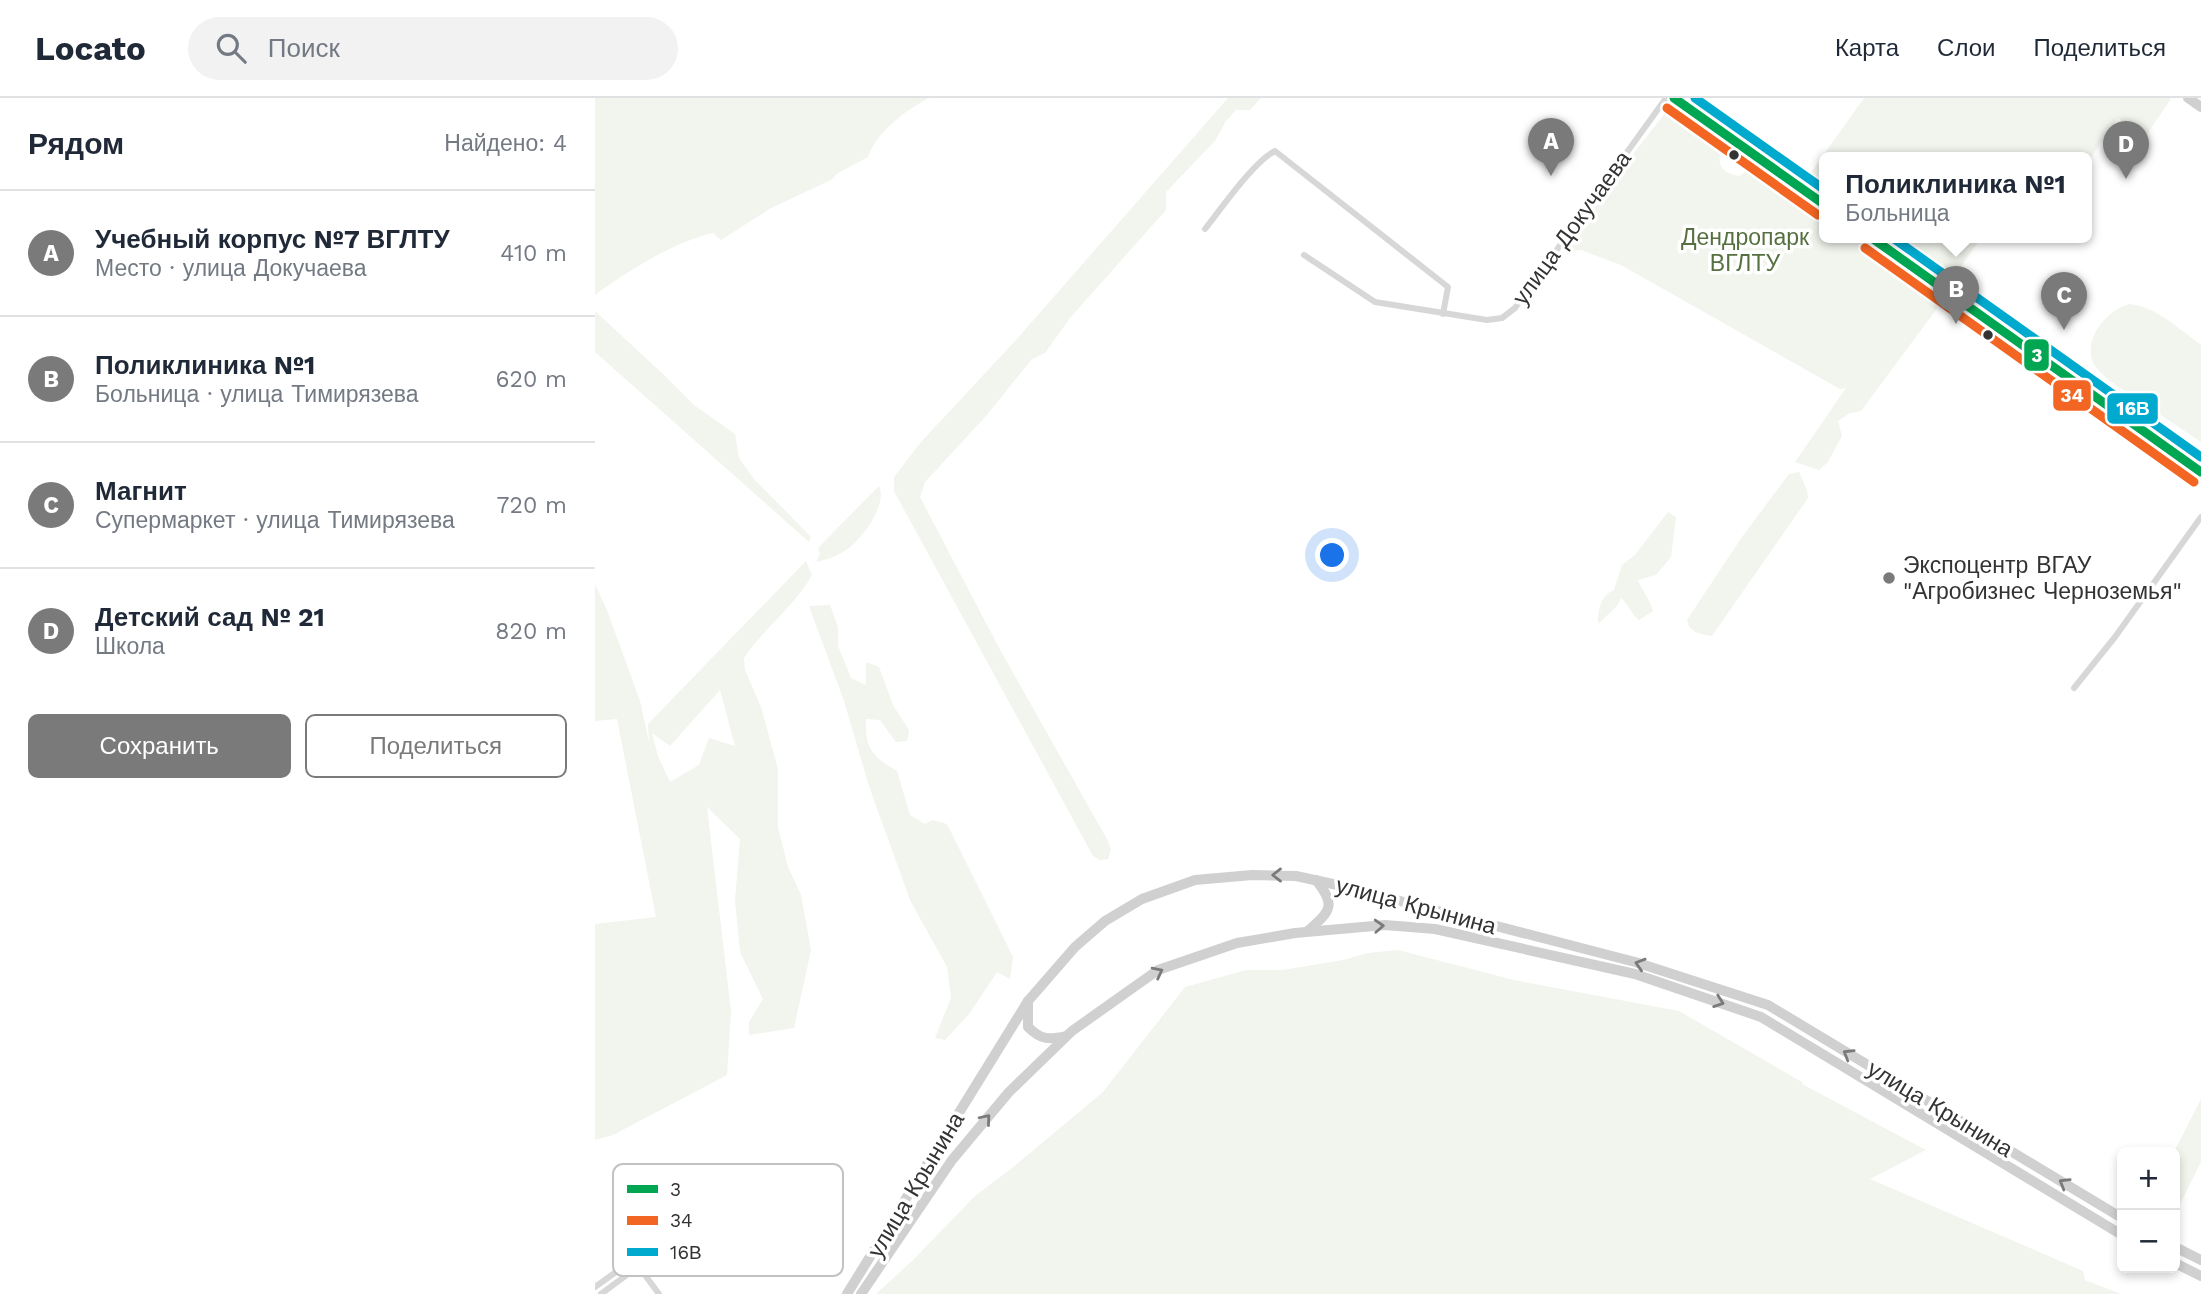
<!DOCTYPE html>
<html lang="ru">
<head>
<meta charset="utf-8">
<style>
  body { margin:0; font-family:"Work Sans",sans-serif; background:#f2f2f3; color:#1f2937 }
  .controls { position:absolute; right:21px; bottom:21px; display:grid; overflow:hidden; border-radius:10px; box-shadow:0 4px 10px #0003 }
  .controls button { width:63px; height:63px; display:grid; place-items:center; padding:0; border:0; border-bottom:2px solid #e0e1e3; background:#fff; color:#1f2937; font:35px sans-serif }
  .you { position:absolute; left:738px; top:458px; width:24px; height:24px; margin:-18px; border:5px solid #fff; border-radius:50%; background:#1a73e8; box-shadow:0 0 0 10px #1a73e833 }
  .badge { display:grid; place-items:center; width:46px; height:46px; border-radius:50%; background:#7a7a7a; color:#fff; font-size:23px; font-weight:700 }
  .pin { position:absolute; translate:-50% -58px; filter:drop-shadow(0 2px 4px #0008) }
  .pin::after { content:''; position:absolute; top:37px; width:24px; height:21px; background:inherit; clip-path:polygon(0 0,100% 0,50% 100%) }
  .popup { position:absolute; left:1224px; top:54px; width:273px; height:91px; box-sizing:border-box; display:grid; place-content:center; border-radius:10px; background:#fff; filter:drop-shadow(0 2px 5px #0005); font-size:23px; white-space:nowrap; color:#747a83 }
  .popup b { font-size:26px; color:#1f2937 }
  .popup::after { content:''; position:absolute; left:50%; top:100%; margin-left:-14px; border:14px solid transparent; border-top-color:#fff }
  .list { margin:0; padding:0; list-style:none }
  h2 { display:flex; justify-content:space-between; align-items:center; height:91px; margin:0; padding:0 28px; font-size:30px }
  h2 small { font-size:23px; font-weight:400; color:#747a83 }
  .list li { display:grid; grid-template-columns:46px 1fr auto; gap:21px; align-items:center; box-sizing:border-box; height:126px; padding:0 28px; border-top:2px solid #e0e1e3 }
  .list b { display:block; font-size:26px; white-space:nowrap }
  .list p { margin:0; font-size:23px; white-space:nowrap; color:#747a83 }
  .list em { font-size:23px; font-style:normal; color:#747a83 }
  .actions { display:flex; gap:14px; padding:21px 28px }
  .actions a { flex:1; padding:16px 0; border:2px solid #7a7a7a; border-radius:10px; text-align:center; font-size:24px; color:#7a7a7a }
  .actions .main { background:#7a7a7a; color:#fff }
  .icon { flex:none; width:38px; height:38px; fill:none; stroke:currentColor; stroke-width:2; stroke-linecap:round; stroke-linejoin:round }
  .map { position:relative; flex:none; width:1606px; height:1196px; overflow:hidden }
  header { display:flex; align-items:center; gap:42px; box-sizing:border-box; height:98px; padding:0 35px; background:#fff; border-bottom:2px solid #e0e1e3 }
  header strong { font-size:33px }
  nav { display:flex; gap:38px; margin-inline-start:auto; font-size:24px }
  .search { width:490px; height:63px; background:#f2f2f3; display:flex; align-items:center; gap:18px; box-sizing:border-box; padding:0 24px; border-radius:38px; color:#747a83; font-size:26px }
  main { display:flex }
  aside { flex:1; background:#fff }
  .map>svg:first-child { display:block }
  .green { fill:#f1f5ed; fill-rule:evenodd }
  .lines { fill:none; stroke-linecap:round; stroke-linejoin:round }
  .minor { stroke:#d7d7d7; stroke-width:6 }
  .secondary { stroke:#d0d0d0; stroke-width:10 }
  .bus-1-casing { stroke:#fff; stroke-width:14 }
  .bus-2-casing { stroke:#fff; stroke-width:14 }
  .bus-3-casing { stroke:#fff; stroke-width:14 }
  .bus-1 { stroke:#00a651; stroke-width:9 }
  .bus-2 { stroke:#f26522; stroke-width:9 }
  .bus-3 { stroke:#00a9ce; stroke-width:9 }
  .oneway { stroke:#7a7a7a }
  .bus-dot { fill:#333; stroke:#fff; stroke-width:2.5 }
  .poi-dot { fill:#7a7a7a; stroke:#fff; stroke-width:2.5 }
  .labels { text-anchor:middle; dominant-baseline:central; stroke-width:7; stroke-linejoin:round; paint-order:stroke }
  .street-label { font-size:23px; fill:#333; stroke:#fff }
  .park-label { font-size:23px; fill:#56703f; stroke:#fff }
  .poi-label { font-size:23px; fill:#333; stroke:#fff; text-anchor:start }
  .key { fill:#fff; stroke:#c2c2c2; stroke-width:2 }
  .key-label { font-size:19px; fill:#333 }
  .line-badge { stroke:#fff; stroke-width:2.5 }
  .badge-label { font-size:19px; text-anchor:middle; font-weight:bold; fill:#fff }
</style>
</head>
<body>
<header>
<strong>Locato</strong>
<div class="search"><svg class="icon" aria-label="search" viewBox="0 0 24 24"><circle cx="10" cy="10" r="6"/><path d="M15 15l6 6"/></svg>Поиск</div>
<nav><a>Карта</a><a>Слои</a><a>Поделиться</a></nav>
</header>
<main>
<aside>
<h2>Рядом<small>Найдено: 4</small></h2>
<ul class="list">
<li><span class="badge">A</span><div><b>Учебный корпус №7 ВГЛТУ</b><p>Место · улица Докучаева</p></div><em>410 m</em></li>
<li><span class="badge">B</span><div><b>Поликлиника №1</b><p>Больница · улица Тимирязева</p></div><em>620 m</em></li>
<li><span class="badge">C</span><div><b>Магнит</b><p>Супермаркет · улица Тимирязева</p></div><em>720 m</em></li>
<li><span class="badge">D</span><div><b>Детский сад № 21</b><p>Школа</p></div><em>820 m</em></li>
</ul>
<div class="actions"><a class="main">Сохранить</a><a>Поделиться</a></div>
</aside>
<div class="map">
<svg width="1606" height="1196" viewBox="0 0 1606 1196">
  <rect width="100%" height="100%" fill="#fff"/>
  <g class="green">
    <path d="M0,0H334C311,12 281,34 273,59L243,75L236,82L176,110L126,142L118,135C78,144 33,173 0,197Z"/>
    <path d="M633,0H666L655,12H641L631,23L620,43L571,94V112L475,220L450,255L437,261L391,318L330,384L325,399L403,548L513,743L516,752L513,761L505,762L498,758L299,393V379L326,344L421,242Z"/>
    <path d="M1269,0H1575L1576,1L1550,39L1523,20L1492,65V60H1230V97L1210,83Z"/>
    <path d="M1075,9L1128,47C1121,65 1124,74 1144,78L1158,69L1230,118V140H1262L1349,201L1266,313L1255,315L1243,323L1247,338L1233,364L1224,372L1200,364L1251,290L1245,291L1026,167L986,152L971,153L972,140Z"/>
    <path d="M1291,140H1386L1354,185Z"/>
    <path d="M1534,206C1561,208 1585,232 1606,247V344L1515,283C1509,277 1500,271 1497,262C1490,236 1513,213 1534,206Z"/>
    <path d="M0,213L68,276L99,307L140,336L144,360L159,381L216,439L214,444L0,254Z"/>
    <path d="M1204,374L1212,392L1213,400L1117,538C1106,536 1094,535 1092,522L1147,439L1194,376Z"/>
    <path d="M284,388C293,408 265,444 248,454C240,459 230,462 221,464L225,456L223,450Z"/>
    <path d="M1073,414L1081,419L1076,459L1061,477L1043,482C1047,493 1055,501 1058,513L1044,522C1037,517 1034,507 1026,500L1022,508L1003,526C1003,512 1005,498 1019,492L1027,467L1040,457Z"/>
    <path d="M211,463L217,477C199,509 169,530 149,560L150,572L166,609L183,671V729L193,769L206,797L216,852L199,930L154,937V924L168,901L145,854L140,802L145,741L112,709L136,913L132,977L18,1037L0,1042V826L61,819L22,621L0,623V486L12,512L45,603L54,644L53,626ZM125,592L140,648L114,640L104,667L75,684L63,658L57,635L75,648Z"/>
    <path d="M235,507L243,529V548L256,580L271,587V564L284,569L298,607L314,632L312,643L301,644L285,622L271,621C270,651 277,658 302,673L315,717L330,726L337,722L352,726L418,859L415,881L402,874L374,916L350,942L340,940L356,900L352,869L315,802L274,688L249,603L214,508Z"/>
    <path d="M803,852L919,882L1084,913L1207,984V986L1331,1052L1275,1081L1488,1173L1490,1182L1526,1196H281L318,1162L380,1098L417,1070L508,994L590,889L651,872H688L748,862L773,855Z"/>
    <path d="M1606,1001V1064L1584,1108L1580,1105L1579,1054Z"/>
  </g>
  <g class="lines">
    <g class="minor">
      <path d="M610,131C626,111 659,63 680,53L853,189L848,216"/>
      <path d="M709,157L780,204L892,222L907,220L920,210L1071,0"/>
      <path d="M1479,590L1520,539L1606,419"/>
      <path d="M32,1166L47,1173L64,1196"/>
      <path d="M0,1189L32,1166"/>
      <path d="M6,1196L37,1173"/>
    </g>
    <g class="secondary">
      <path d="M1079,0L1230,107"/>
      <path d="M1593,0L1606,9"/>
      <path d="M1277,140L1606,374"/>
      <path d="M713,833C735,813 742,808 721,782"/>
      <path d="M433,903V929C446,942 454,942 471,938"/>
      <path d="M1580,1149L1606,1162"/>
      <path d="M1580,1165L1606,1178"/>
      <path d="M252,1196L433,903L480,849L510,823L547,801L600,782L657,777L701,778L747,788L1040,864L1173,907L1527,1120"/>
      <path d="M266,1196L357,1062L414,994L477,933L563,872L642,845L700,835L790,827L840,831L1040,876L1166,919L1527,1137"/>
    </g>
    <defs>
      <g id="bus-1">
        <path d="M1079,0L1230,107"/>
        <path d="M1277,140L1606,374"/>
      </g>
      <g id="bus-2">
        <path d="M1072,10L1223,117"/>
        <path d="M1270,150L1599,384"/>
      </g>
      <g id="bus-3">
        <path d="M1100,0L1230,92"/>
        <path d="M1298,140L1606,359"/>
      </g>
    </defs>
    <use href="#bus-1" class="bus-1-casing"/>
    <use href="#bus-2" class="bus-2-casing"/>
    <use href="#bus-3" class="bus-3-casing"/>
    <use href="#bus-1" class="bus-1"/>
    <use href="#bus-2" class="bus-2"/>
    <use href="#bus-3" class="bus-3"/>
  </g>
  <defs><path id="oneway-chevron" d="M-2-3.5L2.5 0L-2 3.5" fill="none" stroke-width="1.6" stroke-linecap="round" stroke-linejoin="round" transform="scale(1.75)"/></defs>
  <g class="oneway">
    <use href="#oneway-chevron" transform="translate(682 777) rotate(-180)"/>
    <use href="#oneway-chevron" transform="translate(784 828) rotate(-3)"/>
    <use href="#oneway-chevron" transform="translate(1045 866) rotate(-163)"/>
    <use href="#oneway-chevron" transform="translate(563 874) rotate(-27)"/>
    <use href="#oneway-chevron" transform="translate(1124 904) rotate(19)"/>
    <use href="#oneway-chevron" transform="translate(1253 956) rotate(-149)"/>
    <use href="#oneway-chevron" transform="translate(391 1021) rotate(-50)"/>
    <use href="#oneway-chevron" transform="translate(1469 1085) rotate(-149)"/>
  </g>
  <g class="bus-dot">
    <circle cx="1139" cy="57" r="6"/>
    <circle cx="1393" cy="237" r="6"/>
  </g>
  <circle class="poi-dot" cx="1294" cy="480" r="7"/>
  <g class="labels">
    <g class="street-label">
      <text transform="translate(977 130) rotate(-54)">улица Докучаева</text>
      <text transform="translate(821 808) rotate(15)">улица Крынина</text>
      <text transform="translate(1345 1011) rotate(31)">улица Крынина</text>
      <text transform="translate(321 1087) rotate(-59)">улица Крынина</text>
    </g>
    <g class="park-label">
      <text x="1150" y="139">Дендропарк<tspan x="1150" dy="26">ВГЛТУ</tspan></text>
    </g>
    <g class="poi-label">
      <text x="1308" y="467">Экспоцентр ВГАУ<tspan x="1308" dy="26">"Агробизнес Черноземья"</tspan></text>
    </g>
  </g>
  <rect x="18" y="1066" width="230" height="112" rx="10" class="key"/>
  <rect x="32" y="1087" width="31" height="8" fill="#00a651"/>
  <rect x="32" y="1118" width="31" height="9" fill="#f26522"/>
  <rect x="32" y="1150" width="31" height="8" fill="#00a9ce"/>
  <g class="key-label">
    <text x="75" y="1098">3</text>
    <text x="75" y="1129">34</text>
    <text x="75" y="1161">16В</text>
  </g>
  <g class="line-badge">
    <rect x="1428" y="240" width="27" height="34" rx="7" fill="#00a651"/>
    <rect x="1457" y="281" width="40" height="33" rx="7" fill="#f26522"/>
    <rect x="1511" y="294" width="53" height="33" rx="7" fill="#00a9ce"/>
  </g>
  <g class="badge-label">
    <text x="1442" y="264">3</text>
    <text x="1477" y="304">34</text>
    <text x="1538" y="317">16В</text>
  </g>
</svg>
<div class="controls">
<button>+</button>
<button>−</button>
</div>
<div class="you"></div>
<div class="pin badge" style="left:956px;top:78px">A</div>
<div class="pin badge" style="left:1361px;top:226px">B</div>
<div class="popup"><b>Поликлиника №1</b>Больница</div>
<div class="pin badge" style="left:1469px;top:232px">C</div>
<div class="pin badge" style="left:1531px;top:81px">D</div>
</div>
</main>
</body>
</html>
